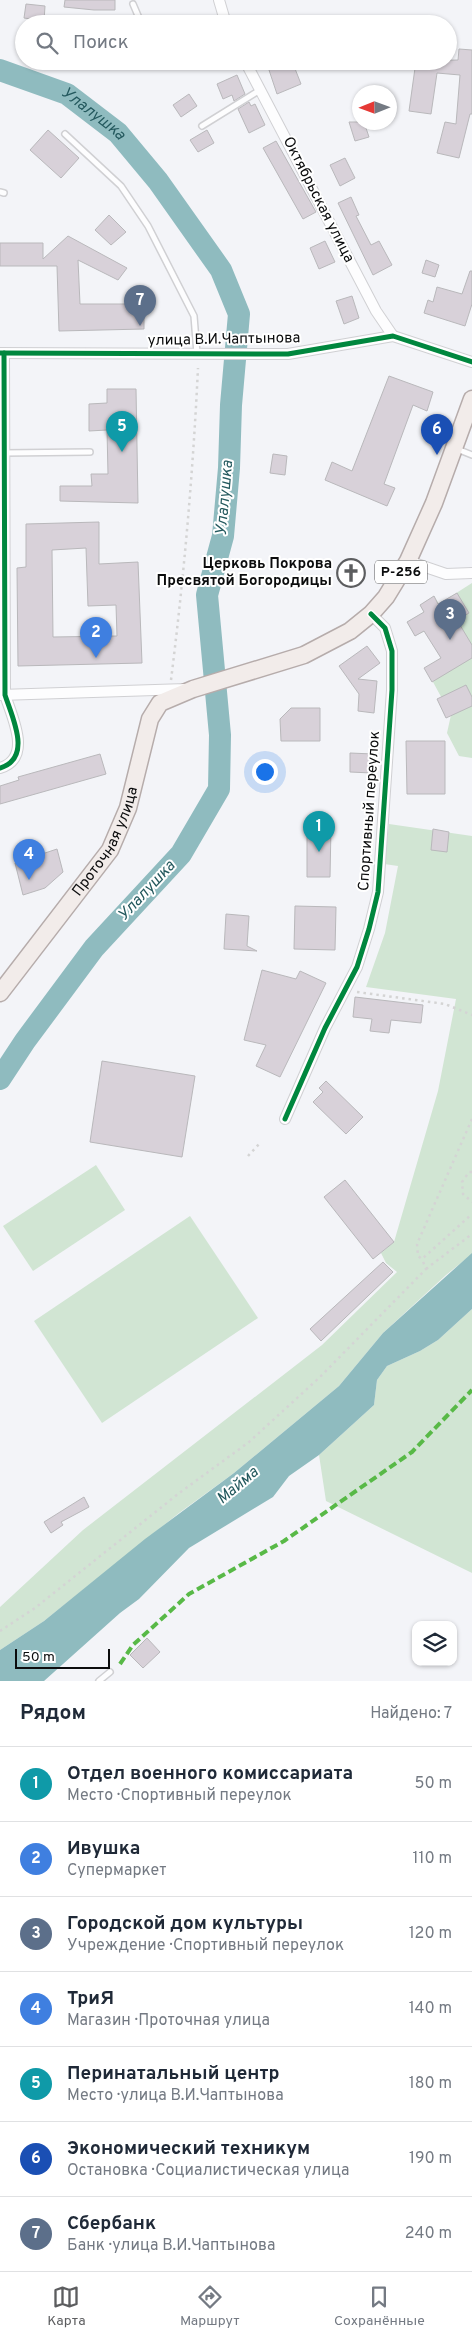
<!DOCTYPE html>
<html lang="ru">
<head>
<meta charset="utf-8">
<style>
  body { margin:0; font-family:Overpass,sans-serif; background:#f6f6f7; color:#1f2937 }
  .controls { position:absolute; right:15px; bottom:15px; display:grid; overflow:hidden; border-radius:10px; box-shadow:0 1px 4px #0004 }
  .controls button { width:45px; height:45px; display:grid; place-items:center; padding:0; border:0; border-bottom:1px solid #e0e1e3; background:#fff; color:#1f2937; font:25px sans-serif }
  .compass { position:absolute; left:352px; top:85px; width:45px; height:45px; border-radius:50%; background:#fff; box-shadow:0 1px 4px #0004; rotate:269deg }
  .scale { position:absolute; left:15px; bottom:12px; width:95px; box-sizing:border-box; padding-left:5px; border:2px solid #0b0c0d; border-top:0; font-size:14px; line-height:18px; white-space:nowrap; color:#0b0c0d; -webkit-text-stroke:4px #fff; paint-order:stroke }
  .you { position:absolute; left:264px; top:771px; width:18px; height:18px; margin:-12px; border:4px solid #fff; border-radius:50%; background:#1a73e8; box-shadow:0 0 0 8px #1a73e833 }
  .badge { display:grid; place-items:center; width:32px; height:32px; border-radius:50%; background:#5c5d5f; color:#fff; font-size:16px; font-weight:700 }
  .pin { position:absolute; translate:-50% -41px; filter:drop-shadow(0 1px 2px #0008) }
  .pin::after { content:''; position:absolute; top:26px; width:18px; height:15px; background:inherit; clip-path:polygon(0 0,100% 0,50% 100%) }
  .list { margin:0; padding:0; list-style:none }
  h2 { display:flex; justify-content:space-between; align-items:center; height:65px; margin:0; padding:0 20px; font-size:21px }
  h2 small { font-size:16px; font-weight:400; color:#747a83 }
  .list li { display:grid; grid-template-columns:32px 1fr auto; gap:15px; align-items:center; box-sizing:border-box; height:75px; padding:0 20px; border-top:1px solid #e0e1e3 }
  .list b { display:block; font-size:19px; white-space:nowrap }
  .list p { margin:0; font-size:16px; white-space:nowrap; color:#747a83 }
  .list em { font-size:16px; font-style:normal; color:#747a83 }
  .icon { flex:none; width:28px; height:28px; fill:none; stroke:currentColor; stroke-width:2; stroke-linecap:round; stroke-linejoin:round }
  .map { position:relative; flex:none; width:472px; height:1681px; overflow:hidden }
  .search { position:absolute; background:#fff; box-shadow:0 1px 4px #0004; left:15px; right:15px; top:15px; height:55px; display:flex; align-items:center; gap:12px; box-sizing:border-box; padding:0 18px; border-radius:28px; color:#747a83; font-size:19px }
  .sheet { height:590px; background:#fff }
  nav { display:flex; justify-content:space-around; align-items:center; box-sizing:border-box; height:70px; border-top:1px solid #e0e1e3; background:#fff; font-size:14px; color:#747a83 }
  nav a { display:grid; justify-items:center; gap:2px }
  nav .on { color:#5c5d5f }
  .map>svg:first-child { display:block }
  .green { fill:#d1e5d3 }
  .water { fill:#8fbbbf }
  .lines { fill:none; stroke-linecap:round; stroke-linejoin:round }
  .river { stroke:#8fbbbf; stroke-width:22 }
  .building { fill:#d8d1d9; stroke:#b9b8bb; fill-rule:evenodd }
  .lane-casing { stroke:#d0d0d3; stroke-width:8 }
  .street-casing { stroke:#d0d0d3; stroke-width:12 }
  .primary-casing { stroke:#b6acab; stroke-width:19 }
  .path { stroke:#d4d4d4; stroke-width:2.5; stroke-dasharray:2.5 4; stroke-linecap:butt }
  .lane { stroke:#fdfdfe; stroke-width:5 }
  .street { stroke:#fdfdfe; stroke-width:10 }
  .primary { stroke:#f2ecea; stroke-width:16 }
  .quiet { stroke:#58b947; stroke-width:4; stroke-dasharray:8 4; stroke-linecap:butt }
  .cycleway-casing { stroke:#fff; stroke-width:8 }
  .cycleway { stroke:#00873e; stroke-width:5 }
  .labels { text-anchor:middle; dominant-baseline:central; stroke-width:4; stroke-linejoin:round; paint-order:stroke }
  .shield { fill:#fff; stroke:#545556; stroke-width:1 }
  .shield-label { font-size:14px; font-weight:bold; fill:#0b0c0d }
  .street-label { font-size:15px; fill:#0b0c0d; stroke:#fff }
  .poi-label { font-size:15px; font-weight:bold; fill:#0b0c0d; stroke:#fff; text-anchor:end }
  .water-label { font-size:16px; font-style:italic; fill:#24595e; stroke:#fff }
</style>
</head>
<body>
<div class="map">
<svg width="472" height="1681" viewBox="0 0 472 1681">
  <rect width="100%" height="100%" fill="#f3f4f8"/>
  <g class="green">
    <path d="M472,583V758L459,756L447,733L451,715L433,682L441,658L425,631L415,636L407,622L424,612L420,605L434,596L439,604Z"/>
    <path d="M389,824L472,836V1254L446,1275L383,1333L339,1386L234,1473L179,1513L44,1621L0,1650V1607L83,1530L322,1345L397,1272L386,1263L381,1253L394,1242L438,1091L456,999L366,987L385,933L398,866L384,864Z"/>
    <path d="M96,1165L125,1210L33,1271L3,1226Z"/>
    <path d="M190,1216L258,1318L102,1423L34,1321Z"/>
    <path d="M472,1309V1573L326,1501L319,1455L374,1405L377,1380L387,1366L420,1351L438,1340Z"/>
  </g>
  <path class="water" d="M472,1253V1309L438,1340L420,1351L387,1366L377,1380L374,1405L319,1455L289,1476L273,1497L189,1548L139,1599L120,1613L44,1681H0V1650L44,1621L145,1539L234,1473L339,1386L383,1333Z"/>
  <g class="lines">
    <path class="river" id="s1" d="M0,70L67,94L118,133L158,181L221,270L239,314L231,405L229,468L223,536L207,595L220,735L219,789L181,854L94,948L25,1041L0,1079"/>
  </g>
  <g class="building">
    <path d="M65,0H115V10H94L64,7Z"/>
    <path d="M26,4L45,6L44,21L24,18Z"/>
    <path d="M459,49L472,50V114H470L459,158L437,153L445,122L456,124L460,75L437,73L431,114L409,111L416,61L458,60Z"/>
    <path d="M266,61H292L301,84L277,94Z"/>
    <path d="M237,75L245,94L234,101L232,95L223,99L217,84Z"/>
    <path d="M189,94L197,106L181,117L173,105Z"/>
    <path d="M249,102L251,106L255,104L265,125L249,133L238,109Z"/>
    <path d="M349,122H364L369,137L355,141Z"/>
    <path d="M48,130L79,158L61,178L30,150Z"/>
    <path d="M207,130L214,143L198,152L190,140Z"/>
    <path d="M276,141L316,212L303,219L263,148Z"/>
    <path d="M345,158L355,178L340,186L330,165Z"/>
    <path d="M351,197L359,215L356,216L371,245L379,241L392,265L373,275L338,203Z"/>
    <path d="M109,215L126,232L111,245L95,230Z"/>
    <path d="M68,236L127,268L118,280L78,260L80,304H144V329L59,331L57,266H0V243H43V259Z"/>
    <path d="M325,241L335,262L319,269L310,248Z"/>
    <path d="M426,260L439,265L435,277L422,273Z"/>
    <path d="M470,271H472V304L465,326L424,313L428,300L433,302L437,287L462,294Z"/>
    <path d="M352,296L359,318L344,324L336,301Z"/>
    <path d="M389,376L433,392L427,411L413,405L384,484L395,488L387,506L325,480L332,462L352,471Z"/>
    <path d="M107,389H136L138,503L60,501V486H92L91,474H108L107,430L89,431V404L107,403Z"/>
    <path d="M273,454L287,456L285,475L270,473Z"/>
    <path d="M99,522V564L138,562L142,663L18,666L17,568L26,567V524ZM86,548L88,606L116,605L117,636L53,637L52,550Z"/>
    <path d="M350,560L361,565L351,587L340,582Z"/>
    <path d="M457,593L469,613L457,620L472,645V658L432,682L424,668L441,658L424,631L415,636L407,622L424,612L420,605L434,596L438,604Z"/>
    <path d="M367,646L380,663L358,679L377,681L374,713L358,711L359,694L339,666Z"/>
    <path d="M466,685L472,697V706L446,718L437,699Z"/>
    <path d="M291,708H320V741H281L280,719Z"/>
    <path d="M406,741H445V794H407Z"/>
    <path d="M350,753L373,754L372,773L350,772Z"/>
    <path d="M100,754L106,774L0,804V786L19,780L18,777Z"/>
    <path d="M307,827H331L330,877H307Z"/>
    <path d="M433,829L449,832L447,852L431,850Z"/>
    <path d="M57,849L63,872L45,888L23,895L15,863Z"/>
    <path d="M295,906L336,907L335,950L294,949Z"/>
    <path d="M226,914L249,916L247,946L257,951L224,949Z"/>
    <path d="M262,970L296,979L300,971L326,983L280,1077L256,1066L266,1045L244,1040Z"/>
    <path d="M355,997L423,1005L421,1023L391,1020L389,1033L370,1031L372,1019L353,1017Z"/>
    <path d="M102,1061L195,1076L182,1157L90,1142Z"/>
    <path d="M326,1081L363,1117L346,1134L313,1102L323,1092L319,1088Z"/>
    <path d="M345,1180L394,1242L373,1259L324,1197Z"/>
    <path d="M383,1262L393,1272L321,1341L310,1329Z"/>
    <path d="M84,1497L89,1507L61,1522L63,1525L51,1533L44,1522Z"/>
    <path d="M147,1638L160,1652L143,1668L130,1655Z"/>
  </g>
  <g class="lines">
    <defs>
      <g id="lane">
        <path d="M133,4L139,18L148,24"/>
        <path d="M202,126L260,90"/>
        <path d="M65,134L121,186L148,226L194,316L197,354"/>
        <path d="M0,192L4,193"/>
        <path d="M457,449L472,455"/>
        <path d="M4,453L90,452"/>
        <path d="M99,1681L110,1672"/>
      </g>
      <g id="street">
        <path d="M219,0L226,24"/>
        <path d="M245,61L376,311L393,336"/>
        <path d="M0,353L288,354L393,336L472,362"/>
        <path d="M408,561L446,574L472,573"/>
        <path d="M0,695L186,689"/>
        <path d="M0,768C33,758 12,717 5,695L4,353"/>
        <path d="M285,1119L325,1028L357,967L369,929L378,892L392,690V651L385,628L371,614"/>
      </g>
      <g id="primary">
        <path id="s2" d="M0,993L110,850L128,808L150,719L160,703L193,689L304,655L350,631L371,614L386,597L408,561L434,503L472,399"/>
      </g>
    </defs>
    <use href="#lane" class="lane-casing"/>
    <use href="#street" class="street-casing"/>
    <use href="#primary" class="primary-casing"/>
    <g class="path">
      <path d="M171,680C184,576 193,473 198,368"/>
      <path d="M357,992L445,1004L472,1015"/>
      <path d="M472,1119L417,1244L418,1256L422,1259L472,1214"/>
      <path d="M248,1156L261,1142"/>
      <path d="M472,1172H469L462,1182L463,1194L472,1202"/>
      <path d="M426,1269L472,1234"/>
      <path d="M0,1631L35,1608L178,1494L249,1442L320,1377L426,1269L422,1259"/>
    </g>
    <use href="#lane" class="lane"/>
    <use href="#street" class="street"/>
    <use href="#primary" class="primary"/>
    <path class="quiet" d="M120,1664L133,1645L189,1594L284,1541L412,1452L472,1390"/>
    <defs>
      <g id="cycleway">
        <path d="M0,353L288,354L393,336L472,362"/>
        <path d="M0,768C33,758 12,717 5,695L4,353"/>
        <path d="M285,1119L325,1028L357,967L369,929L378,892L392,690V651L385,628L371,614"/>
      </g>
    </defs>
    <use href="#cycleway" class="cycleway-casing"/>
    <use href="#cycleway" class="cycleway"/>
  </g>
  <defs>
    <symbol id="church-ring" viewBox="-11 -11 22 22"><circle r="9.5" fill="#fff" stroke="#5c5d5f" stroke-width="1.5"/><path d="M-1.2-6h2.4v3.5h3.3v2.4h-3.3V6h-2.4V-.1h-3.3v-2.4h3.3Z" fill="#5c5d5f"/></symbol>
  </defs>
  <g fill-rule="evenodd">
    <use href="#church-ring" x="335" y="557" width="32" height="32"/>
  </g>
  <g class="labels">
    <rect class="shield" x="375" y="560.5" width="52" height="23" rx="4"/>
    <g class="shield-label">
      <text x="401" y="572">Р-256</text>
    </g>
    <g class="street-label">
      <text transform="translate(318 200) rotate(63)">Октябрьская улица</text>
      <text transform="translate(224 340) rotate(-1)">улица В.И.Чаптынова</text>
      <text transform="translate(370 811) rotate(-86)">Спортивный переулок</text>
      <text stroke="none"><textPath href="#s2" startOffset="186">Проточная улица</textPath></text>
    </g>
    <g class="poi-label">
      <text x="332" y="564">Церковь Покрова<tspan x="332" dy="17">Пресвятой Богородицы</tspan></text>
    </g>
    <g class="water-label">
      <text stroke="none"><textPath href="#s1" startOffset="104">Улалушка</textPath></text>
      <text transform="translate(225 498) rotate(-85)">Улалушка</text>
      <text transform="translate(147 891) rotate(-47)">Улалушка</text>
      <text transform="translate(238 1486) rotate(-40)">Майма</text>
    </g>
  </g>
</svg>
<div class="controls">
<button><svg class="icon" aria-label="layers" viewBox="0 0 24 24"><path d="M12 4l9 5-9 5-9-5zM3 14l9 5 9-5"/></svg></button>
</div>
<svg class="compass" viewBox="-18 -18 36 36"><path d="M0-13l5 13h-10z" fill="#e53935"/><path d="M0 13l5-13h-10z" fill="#747a83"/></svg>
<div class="scale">50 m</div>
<div class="you"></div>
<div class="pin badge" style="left:319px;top:852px;background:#0f9aa8">1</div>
<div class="pin badge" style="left:96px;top:658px;background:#3f7fe0">2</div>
<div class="pin badge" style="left:450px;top:640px;background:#5c6f8a">3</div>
<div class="pin badge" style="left:29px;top:880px;background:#3f7fe0">4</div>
<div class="pin badge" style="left:122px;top:452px;background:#0f9aa8">5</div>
<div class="pin badge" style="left:437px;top:455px;background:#1a4fb4">6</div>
<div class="pin badge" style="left:140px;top:326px;background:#5c6f8a">7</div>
<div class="search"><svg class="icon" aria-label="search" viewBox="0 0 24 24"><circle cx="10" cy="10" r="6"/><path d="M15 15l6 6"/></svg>Поиск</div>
</div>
<section class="sheet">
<h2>Рядом<small>Найдено: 7</small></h2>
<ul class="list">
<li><span class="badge" style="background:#0f9aa8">1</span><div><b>Отдел военного комиссариата</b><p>Место · Спортивный переулок</p></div><em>50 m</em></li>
<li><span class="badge" style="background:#3f7fe0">2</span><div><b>Ивушка</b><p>Супермаркет</p></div><em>110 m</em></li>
<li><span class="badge" style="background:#5c6f8a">3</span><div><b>Городской дом культуры</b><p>Учреждение · Спортивный переулок</p></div><em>120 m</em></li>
<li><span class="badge" style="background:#3f7fe0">4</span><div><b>ТриЯ</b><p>Магазин · Проточная улица</p></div><em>140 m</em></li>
<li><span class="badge" style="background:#0f9aa8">5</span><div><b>Перинатальный центр</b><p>Место · улица В.И.Чаптынова</p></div><em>180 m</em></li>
<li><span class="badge" style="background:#1a4fb4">6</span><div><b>Экономический техникум</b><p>Остановка · Социалистическая улица</p></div><em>190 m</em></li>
<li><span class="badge" style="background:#5c6f8a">7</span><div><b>Сбербанк</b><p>Банк · улица В.И.Чаптынова</p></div><em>240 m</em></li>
</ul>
</section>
<nav>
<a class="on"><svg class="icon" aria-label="map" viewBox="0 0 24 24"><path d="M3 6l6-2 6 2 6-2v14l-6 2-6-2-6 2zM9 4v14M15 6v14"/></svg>Карта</a>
<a><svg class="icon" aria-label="directions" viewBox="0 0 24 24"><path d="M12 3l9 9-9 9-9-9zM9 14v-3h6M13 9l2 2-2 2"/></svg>Маршрут</a>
<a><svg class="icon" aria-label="saved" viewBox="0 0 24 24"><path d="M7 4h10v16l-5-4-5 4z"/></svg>Сохранённые</a>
</nav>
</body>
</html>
